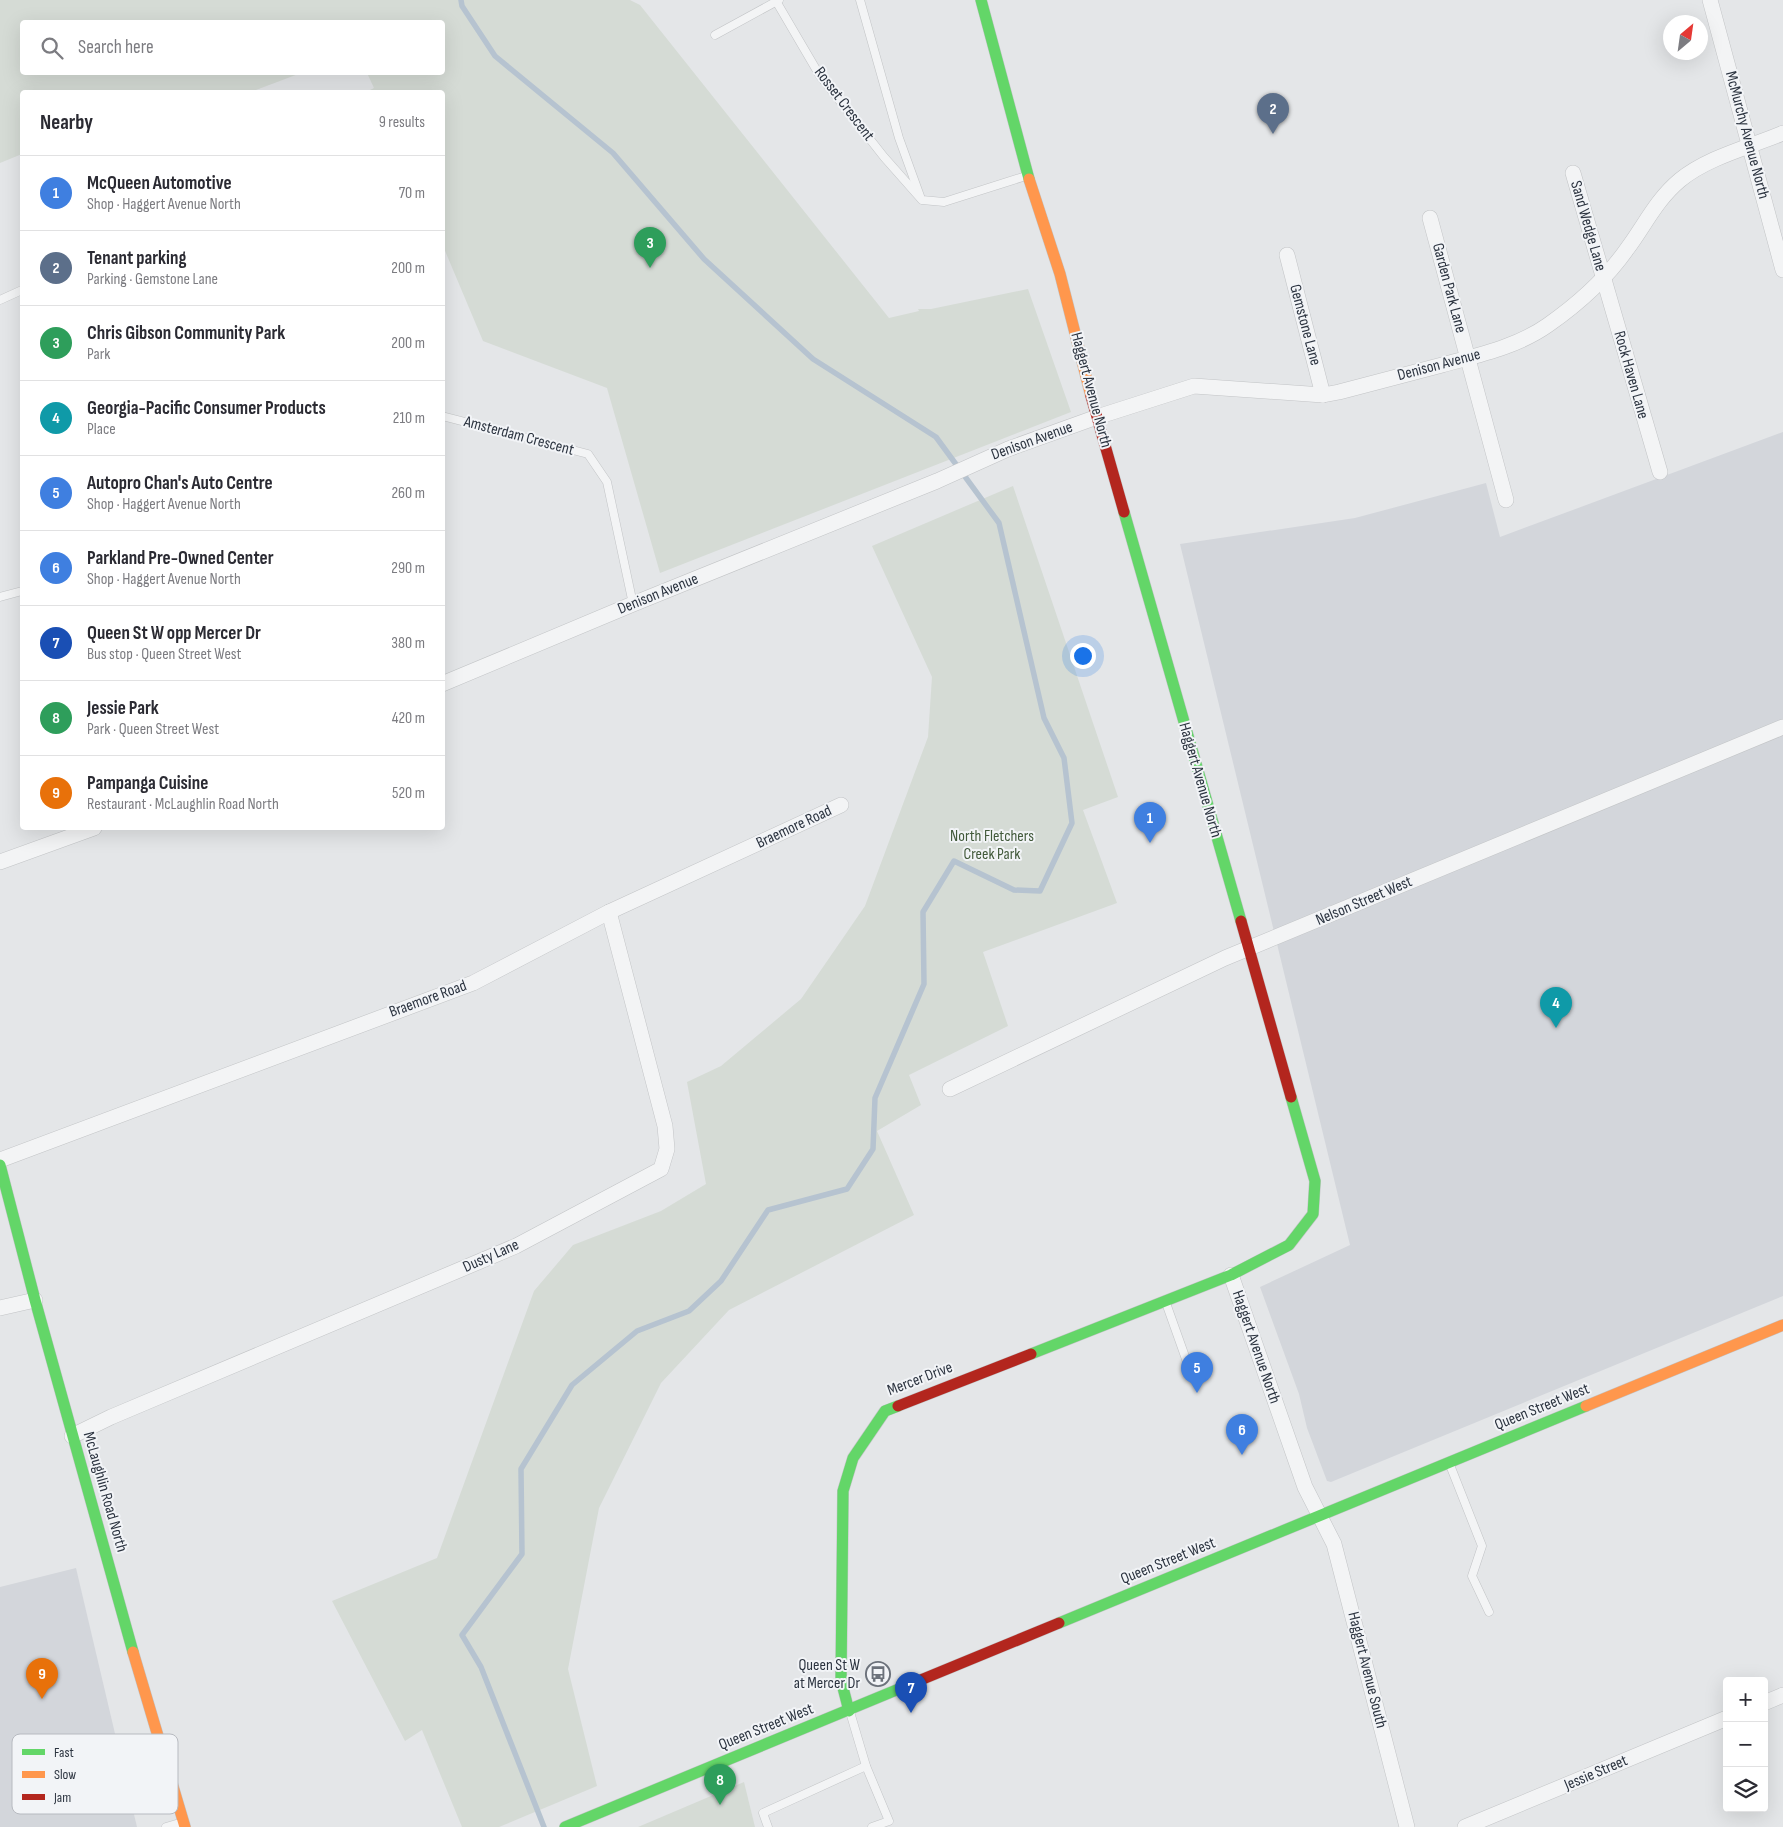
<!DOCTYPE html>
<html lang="en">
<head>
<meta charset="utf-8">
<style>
  body { margin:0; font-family:"Sofia Sans Condensed",sans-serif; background:#f2f2f3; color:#2b2b33 }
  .controls { position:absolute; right:15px; bottom:15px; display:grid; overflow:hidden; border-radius:5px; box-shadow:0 5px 20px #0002 }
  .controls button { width:45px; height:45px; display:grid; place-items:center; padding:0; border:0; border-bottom:1px solid #e1e1e2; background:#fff; color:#2b2b33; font:25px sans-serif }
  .compass { position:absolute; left:1663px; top:15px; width:45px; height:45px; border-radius:50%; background:#fff; box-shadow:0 5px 20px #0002; rotate:29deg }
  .you { position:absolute; left:1082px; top:655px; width:18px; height:18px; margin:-12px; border:4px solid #fff; border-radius:50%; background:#1a73e8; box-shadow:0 0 0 8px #1a73e833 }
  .badge { display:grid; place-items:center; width:32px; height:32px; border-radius:50%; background:#6c727b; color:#fff; font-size:16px; font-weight:700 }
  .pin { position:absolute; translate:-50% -41px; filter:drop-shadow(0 1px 2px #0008) }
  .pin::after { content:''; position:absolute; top:26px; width:18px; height:15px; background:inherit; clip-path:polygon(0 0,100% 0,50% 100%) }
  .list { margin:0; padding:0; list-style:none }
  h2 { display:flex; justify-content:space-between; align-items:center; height:65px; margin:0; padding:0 20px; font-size:21px }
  h2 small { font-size:16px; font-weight:400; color:#7c7c81 }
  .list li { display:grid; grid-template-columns:32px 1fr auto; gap:15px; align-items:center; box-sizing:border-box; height:75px; padding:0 20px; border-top:1px solid #e1e1e2 }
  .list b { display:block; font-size:19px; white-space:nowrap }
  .list p { margin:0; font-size:16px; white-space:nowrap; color:#7c7c81 }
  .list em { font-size:16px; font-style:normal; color:#7c7c81 }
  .icon { flex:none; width:28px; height:28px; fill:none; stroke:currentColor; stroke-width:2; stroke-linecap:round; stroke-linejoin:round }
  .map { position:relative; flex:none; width:1783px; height:1827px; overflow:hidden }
  .search { position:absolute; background:#fff; box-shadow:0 5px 20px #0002; left:20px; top:20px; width:425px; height:55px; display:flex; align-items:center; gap:12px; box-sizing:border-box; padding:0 18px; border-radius:5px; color:#7c7c81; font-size:19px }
  .panel { position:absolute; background:#fff; box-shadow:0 5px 20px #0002; left:20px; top:90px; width:425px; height:740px; border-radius:5px }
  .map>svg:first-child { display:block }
  .built { fill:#d3d6db }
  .green { fill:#d5dbd5 }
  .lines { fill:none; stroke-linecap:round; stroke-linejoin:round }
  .stream { stroke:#b6c3d0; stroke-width:5.5 }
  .lane-casing { stroke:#c2c4c6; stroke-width:9 }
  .street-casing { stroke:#c2c4c6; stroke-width:16 }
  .fast-casing { stroke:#c2c4c6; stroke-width:12 }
  .slow-casing { stroke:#c2c4c6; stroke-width:12 }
  .jam-casing { stroke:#c2c4c6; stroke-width:12 }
  .lane { stroke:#f3f4f5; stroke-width:8 }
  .street { stroke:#f3f4f5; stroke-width:15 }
  .fast { stroke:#63d668; stroke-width:11 }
  .slow { stroke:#ff974d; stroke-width:11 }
  .jam { stroke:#b3261e; stroke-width:11 }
  .labels { text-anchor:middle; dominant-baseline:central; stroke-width:4; stroke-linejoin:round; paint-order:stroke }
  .street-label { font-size:16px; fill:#2c3440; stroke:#f2f4f7 }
  .park-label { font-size:16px; fill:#425a3b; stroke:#f2f4f7 }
  .poi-label { font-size:16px; fill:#2c3440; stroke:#f2f4f7; text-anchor:end }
  .key { fill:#f2f4f7; stroke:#b7bac0; stroke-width:1 }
  .key-label { font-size:14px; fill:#2c3440 }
</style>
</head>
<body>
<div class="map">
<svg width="1783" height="1827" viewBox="0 0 1783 1827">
  <rect width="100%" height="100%" fill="#e4e6e8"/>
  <g class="built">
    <path d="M1783,432V1296L1331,1482L1327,1481L1307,1428L1299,1394L1260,1287L1350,1245L1180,544L1355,518L1486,483L1500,537Z"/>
    <path d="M76,1568L137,1827H0V1587Z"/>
  </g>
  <g class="green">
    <path d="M0,0H630L640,5L889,318L919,311L918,309H931L1028,289L1071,412L660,573L607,388L483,341L443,246L442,92H371L370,90L374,88L367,73L442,72V22H22V72L301,73L251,92H22V154L0,163Z"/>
    <path d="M1013,486L1118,797L1083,810L1117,903L983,952L1008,1026L909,1075L921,1105L877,1131L914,1215L729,1310L661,1383L599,1508L568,1669L597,1786L499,1827H462L422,1730L405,1741L332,1601L437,1558L534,1291L573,1245L661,1211L706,1184L687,1082L721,1066L801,999L865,906L928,737L932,677L872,546Z"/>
    <path d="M744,1782L755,1827H638Z"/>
  </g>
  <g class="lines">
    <path class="stream" d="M461,0L462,6L495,56L613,153L704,259L813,359L936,437L999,523L1044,718L1064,758L1072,823L1040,891L1014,890L954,861L923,912L924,984L875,1098L873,1149L847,1189L768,1210L721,1281L689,1311L637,1331L572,1385L521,1469L522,1554L462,1635L481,1667L544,1827"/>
    <defs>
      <g id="lane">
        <path d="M860,0L899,138L920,196"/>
        <path d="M776,1L820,76L884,157L922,200L944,202L1026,176"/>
        <path d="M715,35L779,0"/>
        <path d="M0,300L22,290"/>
        <path d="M442,416L588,454L607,482L633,604"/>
        <path d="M0,597L22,591"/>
        <path d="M1166,1303L1192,1376"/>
        <path d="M1450,1465L1482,1546L1472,1576L1489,1612"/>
        <path d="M850,1712L866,1766L889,1821L872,1827"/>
        <path d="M166,1827L183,1822"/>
        <path d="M768,1827L763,1813L866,1766"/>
      </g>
      <g id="street">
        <path d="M1710,0L1783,270"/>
        <path d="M1573,173L1660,472"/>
        <path d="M1430,218L1506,500"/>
        <path d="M1287,255L1323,395"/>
        <path d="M442,684L633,604L937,481L1008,449L1097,417L1194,386L1323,395L1339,392C1374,383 1408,374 1442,365C1478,355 1517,347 1548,325C1578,304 1606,279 1627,249C1645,225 1656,200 1680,180C1708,157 1750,147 1783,133"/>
        <path d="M0,862L94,828"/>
        <path d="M950,1089L1225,958L1783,727"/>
        <path d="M0,1160L473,983L609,912L841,805"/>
        <path d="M1231,1275L1305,1487L1334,1544L1407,1827"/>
        <path d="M0,1308L35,1300"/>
        <path d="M72,1436L111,1417L516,1246L661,1169L667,1149L665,1126L609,912"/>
        <path d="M1764,1703L1783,1695"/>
        <path d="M1465,1827L1727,1718"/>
      </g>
      <g id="fast">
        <path d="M981,0L1029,179"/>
        <path d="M1124,512L1241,921"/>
        <path d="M0,1165L35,1300L133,1652"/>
        <path d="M1031,1354L1231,1275L1289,1245L1313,1214L1315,1181L1291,1097"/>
        <path d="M1059,1623L1586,1406"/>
        <path d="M849,1711L841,1680L843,1491L853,1458L885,1411L898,1406"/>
        <path d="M565,1827L906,1686"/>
      </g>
      <g id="slow">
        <path d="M1029,179L1060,274L1091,396"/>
        <path d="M1586,1406L1783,1325"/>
        <path d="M133,1652L185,1827"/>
      </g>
      <g id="jam">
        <path d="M1091,396L1124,512"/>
        <path d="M1241,921L1291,1097"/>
        <path d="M898,1406L1031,1354"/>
        <path d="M906,1686L1059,1623"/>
      </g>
    </defs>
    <use href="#lane" class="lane-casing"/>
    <use href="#street" class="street-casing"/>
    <use href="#fast" class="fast-casing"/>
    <use href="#slow" class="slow-casing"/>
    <use href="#jam" class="jam-casing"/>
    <use href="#lane" class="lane"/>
    <use href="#street" class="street"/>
    <use href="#fast" class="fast"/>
    <use href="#slow" class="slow"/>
    <use href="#jam" class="jam"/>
  </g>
  <defs>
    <symbol id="bus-ring" viewBox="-11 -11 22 22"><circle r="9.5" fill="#f2f4f7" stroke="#6c727b" stroke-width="1.5"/><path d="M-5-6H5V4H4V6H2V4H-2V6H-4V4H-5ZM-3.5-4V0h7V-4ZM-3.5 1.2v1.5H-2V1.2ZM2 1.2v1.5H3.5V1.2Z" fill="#6c727b"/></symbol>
  </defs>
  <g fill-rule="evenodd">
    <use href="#bus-ring" x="864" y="1660" width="28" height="28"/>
  </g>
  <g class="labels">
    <g class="street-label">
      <text transform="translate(844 104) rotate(53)">Rosset Crescent</text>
      <text transform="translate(1747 135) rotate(75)">McMurchy Avenue North</text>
      <text transform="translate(1588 226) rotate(74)">Sand Wedge Lane</text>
      <text transform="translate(1449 288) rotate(75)">Garden Park Lane</text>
      <text transform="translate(1305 325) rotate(75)">Gemstone Lane</text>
      <text transform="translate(1439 365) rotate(-15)">Denison Avenue</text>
      <text transform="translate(1631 375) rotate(74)">Rock Haven Lane</text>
      <text transform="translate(1091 390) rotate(75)">Haggert Avenue North</text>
      <text transform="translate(519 436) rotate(15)">Amsterdam Crescent</text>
      <text transform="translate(1032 441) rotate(-20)">Denison Avenue</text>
      <text transform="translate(658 594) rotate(-22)">Denison Avenue</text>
      <text transform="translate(1200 780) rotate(74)">Haggert Avenue North</text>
      <text transform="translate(794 827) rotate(-25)">Braemore Road</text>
      <text transform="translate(1364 901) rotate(-23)">Nelson Street West</text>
      <text transform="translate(428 999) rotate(-20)">Braemore Road</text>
      <text transform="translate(491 1256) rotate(-24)">Dusty Lane</text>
      <text transform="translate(1256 1347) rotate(71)">Haggert Avenue North</text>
      <text transform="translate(920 1379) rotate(-21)">Mercer Drive</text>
      <text transform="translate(1542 1407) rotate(-22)">Queen Street West</text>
      <text transform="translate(105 1492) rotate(74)">McLaughlin Road North</text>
      <text transform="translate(1168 1561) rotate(-22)">Queen Street West</text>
      <text transform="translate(1367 1670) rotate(76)">Haggert Avenue South</text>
      <text transform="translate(766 1727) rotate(-22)">Queen Street West</text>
      <text transform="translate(1596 1773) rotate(-23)">Jessie Street</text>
    </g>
    <g class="park-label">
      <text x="992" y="836">North Fletchers<tspan x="992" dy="18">Creek Park</tspan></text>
    </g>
    <g class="poi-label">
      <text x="860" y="1665">Queen St W<tspan x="860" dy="18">at Mercer Dr</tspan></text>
    </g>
  </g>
  <rect x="12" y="1734" width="166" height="80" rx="8" class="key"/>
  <rect x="22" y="1749" width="23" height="6" fill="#63d668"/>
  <rect x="22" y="1771" width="23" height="7" fill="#ff974d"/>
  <rect x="22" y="1794" width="23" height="6" fill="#b3261e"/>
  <g class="key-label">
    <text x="54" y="1757">Fast</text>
    <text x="54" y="1779">Slow</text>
    <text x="54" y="1802">Jam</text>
  </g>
</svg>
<div class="controls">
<button>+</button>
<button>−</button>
<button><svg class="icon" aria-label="layers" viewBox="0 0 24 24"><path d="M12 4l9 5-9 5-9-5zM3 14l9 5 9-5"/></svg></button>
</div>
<svg class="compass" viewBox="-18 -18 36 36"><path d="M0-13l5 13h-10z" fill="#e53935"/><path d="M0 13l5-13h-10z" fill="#7c7c81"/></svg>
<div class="you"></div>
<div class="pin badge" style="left:1150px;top:843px;background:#3f7fe0">1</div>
<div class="pin badge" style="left:1273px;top:134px;background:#5c6f8a">2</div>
<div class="pin badge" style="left:650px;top:268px;background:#2e9e5b">3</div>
<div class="pin badge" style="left:1556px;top:1028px;background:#0f9aa8">4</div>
<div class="pin badge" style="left:1197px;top:1393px;background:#3f7fe0">5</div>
<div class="pin badge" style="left:1242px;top:1455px;background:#3f7fe0">6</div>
<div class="pin badge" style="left:911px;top:1713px;background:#1a4fb4">7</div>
<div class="pin badge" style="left:720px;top:1805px;background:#2e9e5b">8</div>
<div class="pin badge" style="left:42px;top:1699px;background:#e8710a">9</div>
<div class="search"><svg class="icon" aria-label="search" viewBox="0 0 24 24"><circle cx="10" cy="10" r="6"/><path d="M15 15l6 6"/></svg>Search here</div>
<section class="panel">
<h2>Nearby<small>9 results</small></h2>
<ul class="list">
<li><span class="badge" style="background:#3f7fe0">1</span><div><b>McQueen Automotive</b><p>Shop · Haggert Avenue North</p></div><em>70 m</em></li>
<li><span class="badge" style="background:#5c6f8a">2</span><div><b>Tenant parking</b><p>Parking · Gemstone Lane</p></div><em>200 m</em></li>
<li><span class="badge" style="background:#2e9e5b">3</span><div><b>Chris Gibson Community Park</b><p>Park</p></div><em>200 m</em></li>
<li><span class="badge" style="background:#0f9aa8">4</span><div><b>Georgia-Pacific Consumer Products</b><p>Place</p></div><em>210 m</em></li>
<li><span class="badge" style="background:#3f7fe0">5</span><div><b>Autopro Chan's Auto Centre</b><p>Shop · Haggert Avenue North</p></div><em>260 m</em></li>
<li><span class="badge" style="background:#3f7fe0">6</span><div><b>Parkland Pre-Owned Center</b><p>Shop · Haggert Avenue North</p></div><em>290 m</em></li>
<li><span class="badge" style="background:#1a4fb4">7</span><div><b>Queen St W opp Mercer Dr</b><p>Bus stop · Queen Street West</p></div><em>380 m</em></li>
<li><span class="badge" style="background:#2e9e5b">8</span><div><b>Jessie Park</b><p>Park · Queen Street West</p></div><em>420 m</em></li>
<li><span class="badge" style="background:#e8710a">9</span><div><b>Pampanga Cuisine</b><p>Restaurant · McLaughlin Road North</p></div><em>520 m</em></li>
</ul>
</section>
</div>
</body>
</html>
